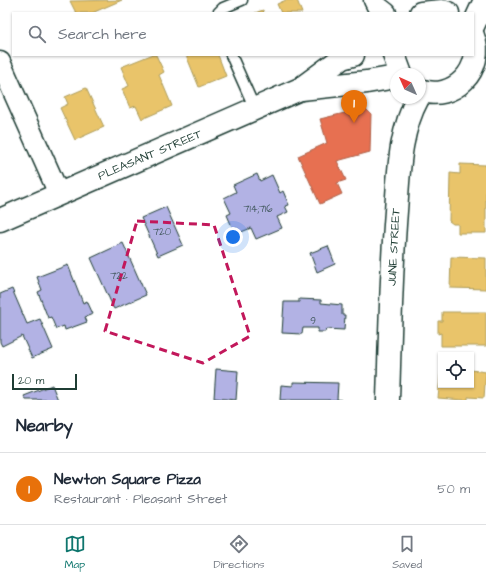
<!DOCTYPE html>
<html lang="en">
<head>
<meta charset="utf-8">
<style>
  body { margin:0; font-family:"Architects Daughter",sans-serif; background:#f6f6f7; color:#1f2937 }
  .controls { position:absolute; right:12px; bottom:12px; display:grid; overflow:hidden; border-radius:0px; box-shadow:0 1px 3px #0004 }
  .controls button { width:36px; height:36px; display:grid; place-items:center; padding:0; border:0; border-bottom:1px solid #e0e1e3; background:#fff; color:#1f2937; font:20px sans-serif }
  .compass { position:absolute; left:390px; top:68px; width:36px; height:36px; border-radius:50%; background:#fff; box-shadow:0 1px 3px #0004; rotate:315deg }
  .scale { position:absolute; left:12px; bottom:10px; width:65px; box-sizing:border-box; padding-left:4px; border:2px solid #1f3d34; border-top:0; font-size:11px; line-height:14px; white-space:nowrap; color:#1f3d34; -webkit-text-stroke:3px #fff; paint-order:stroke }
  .you { position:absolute; left:233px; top:237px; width:14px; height:14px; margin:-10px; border:3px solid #fff; border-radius:50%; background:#1a73e8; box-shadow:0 0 0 6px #1a73e833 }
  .badge { display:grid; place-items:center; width:26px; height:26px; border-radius:50%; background:#0f766e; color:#fff; font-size:13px; font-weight:700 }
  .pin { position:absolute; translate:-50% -33px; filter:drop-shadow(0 1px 2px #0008) }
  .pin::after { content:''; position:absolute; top:21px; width:14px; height:12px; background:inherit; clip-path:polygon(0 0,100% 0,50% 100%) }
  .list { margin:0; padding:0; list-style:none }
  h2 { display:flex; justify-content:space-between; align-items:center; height:52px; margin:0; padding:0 16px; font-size:17px }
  h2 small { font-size:13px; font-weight:400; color:#747a83 }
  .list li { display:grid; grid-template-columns:26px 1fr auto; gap:12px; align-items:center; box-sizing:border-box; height:72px; padding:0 16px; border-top:1px solid #e0e1e3 }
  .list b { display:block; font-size:15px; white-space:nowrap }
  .list p { margin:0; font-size:13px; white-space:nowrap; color:#747a83 }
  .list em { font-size:13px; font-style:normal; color:#747a83 }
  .icon { flex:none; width:22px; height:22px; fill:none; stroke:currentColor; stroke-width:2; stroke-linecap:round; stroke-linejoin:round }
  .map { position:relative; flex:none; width:486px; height:400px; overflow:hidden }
  .search { position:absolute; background:#fff; box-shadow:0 1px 3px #0004; left:12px; right:12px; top:12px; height:44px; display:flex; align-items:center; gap:10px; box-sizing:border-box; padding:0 14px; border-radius:0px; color:#747a83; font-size:15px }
  .sheet { height:124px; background:#fff }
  nav { display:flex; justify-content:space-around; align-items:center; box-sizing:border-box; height:56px; border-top:1px solid #e0e1e3; background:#fff; font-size:11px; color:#747a83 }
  nav a { display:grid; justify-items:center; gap:2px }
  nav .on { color:#0f766e }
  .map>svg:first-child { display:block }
  .homes { fill:#e9c46a; stroke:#ac9c5a }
  .shops { fill:#e76f51; stroke:#ab6048 }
  .building { fill:#b2b2e4; stroke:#1f3d34 }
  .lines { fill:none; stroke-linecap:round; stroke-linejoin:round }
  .service-casing { stroke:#1f3d34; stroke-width:13 }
  .minor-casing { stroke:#1f3d34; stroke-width:23 }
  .tertiary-casing { stroke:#1f3d34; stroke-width:25 }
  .secondary-casing { stroke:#1f3d34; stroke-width:25 }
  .service { stroke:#fff; stroke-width:10 }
  .minor { stroke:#fff; stroke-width:20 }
  .tertiary { stroke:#fff; stroke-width:22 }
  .secondary { stroke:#fff; stroke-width:22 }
  .marked { fill:none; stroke:#c2185b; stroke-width:3; stroke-dasharray:8 5; stroke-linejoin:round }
  .labels { text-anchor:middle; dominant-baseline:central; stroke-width:4; stroke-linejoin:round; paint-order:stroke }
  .number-label { font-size:10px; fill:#445a60 }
  .street-label { font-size:12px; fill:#1f3d34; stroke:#fff }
</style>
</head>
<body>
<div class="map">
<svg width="486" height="400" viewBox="0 0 486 400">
  <rect width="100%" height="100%" fill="#fff"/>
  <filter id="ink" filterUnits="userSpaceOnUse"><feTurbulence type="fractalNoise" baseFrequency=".025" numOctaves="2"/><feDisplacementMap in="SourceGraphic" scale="8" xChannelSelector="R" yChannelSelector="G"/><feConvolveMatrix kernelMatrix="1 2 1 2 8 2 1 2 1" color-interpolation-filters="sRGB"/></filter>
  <g filter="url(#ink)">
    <g class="homes">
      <path d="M122,0L92,13H76L70,1Z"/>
      <path d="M286,0H297L302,13H281L277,4Z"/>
      <path d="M263,10L264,13H255Z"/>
      <path d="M151,55H156L164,72L159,75L172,106L142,119L136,106L130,108L122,89L129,86L121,67Z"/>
      <path d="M186,55H218L226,76L199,87Z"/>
      <path d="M86,88L104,127L75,140L60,108L68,104L65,97Z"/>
      <path d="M460,164L486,165V233H458V224H453L449,221L450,173L460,174Z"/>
      <path d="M451,257L486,258V289L450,288Z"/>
      <path d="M442,312H486V346H441V333L438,334V321H442Z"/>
      <path d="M441,368V385H471V370L486,372L484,398L468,397V400H463L438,398Z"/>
    </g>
    <path class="shops" d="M365,108L371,114L370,152L337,161L346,180L337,183L342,194L320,204L298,156L327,143L320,119Z"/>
    <g class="building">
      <path d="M257,174L260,181L272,175L280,193L283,191L289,205L285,206L288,212L277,217L282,228L256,239L251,228L239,233L237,228L233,229L227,215L231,213L224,198L236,192L233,185Z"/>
      <path d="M166,207L183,245L158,256L141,218Z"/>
      <path d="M123,243L146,295L114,309L91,258Z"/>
      <path d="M328,246L335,264L317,272L310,253Z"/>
      <path d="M68,265L83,303L87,301L93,314L85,317L87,322L65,330L64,326L56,329L51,317L48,318L38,292L42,290L37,277Z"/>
      <path d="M12,289L27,324L40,319L53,349L32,358L22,336L2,346L0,342V294Z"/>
      <path d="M299,299L321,300V303L342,305V315H345L344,330L326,329L325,332H318V328H303L302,334L282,333L284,302H299Z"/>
      <path d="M216,369L238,371L236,400L214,398Z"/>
      <path d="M293,382L338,383L337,399L341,400H280L281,385L293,386Z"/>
      <path d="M52,385L58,400H26L24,396Z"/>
    </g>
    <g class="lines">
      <defs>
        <g id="service">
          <path d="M218,13L223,8L242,0"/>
          <path d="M231,55L255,109"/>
        </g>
        <g id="minor">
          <path d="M374,0L377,6L386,13"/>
          <path d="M0,62L59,194"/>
        </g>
        <path id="tertiary" d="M388,400C390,337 391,274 396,211C399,172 399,133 418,98"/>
        <g id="secondary">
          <path d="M421,13L442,11L448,13"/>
          <path d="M473,26L485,0"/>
          <path d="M394,55L401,74"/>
          <path d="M301,89L367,82L396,77"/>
          <path d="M420,90C453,103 486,68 473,36"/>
          <path d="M0,220L300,89L342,58L353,55"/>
        </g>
      </defs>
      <use href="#service" class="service-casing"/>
      <use href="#minor" class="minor-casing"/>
      <use href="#tertiary" class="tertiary-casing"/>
      <use href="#secondary" class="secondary-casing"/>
      <use href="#service" class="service"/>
      <use href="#minor" class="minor"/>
      <use href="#tertiary" class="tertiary"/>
      <use href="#secondary" class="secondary"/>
    </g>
  </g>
  <path class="marked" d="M137,221L214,225L250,336L203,363L105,331Z"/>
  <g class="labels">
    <g class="number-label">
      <text x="258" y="209">714;716</text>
      <text x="162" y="232">720</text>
      <text x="119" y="276">722</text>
      <text x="313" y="321">9</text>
    </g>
    <g class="street-label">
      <text transform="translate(150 155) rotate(-23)">PLEASANT STREET</text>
      <text transform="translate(394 247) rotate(-87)">JUNE STREET</text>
    </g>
  </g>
</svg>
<div class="controls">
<button><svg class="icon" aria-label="locate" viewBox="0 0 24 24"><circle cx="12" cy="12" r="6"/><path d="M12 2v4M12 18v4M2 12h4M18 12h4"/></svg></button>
</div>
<svg class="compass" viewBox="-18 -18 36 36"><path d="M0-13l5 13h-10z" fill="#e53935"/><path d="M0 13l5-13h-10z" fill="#747a83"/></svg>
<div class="scale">20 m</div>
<div class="you"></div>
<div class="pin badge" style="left:354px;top:123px;background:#e8710a">1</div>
<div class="search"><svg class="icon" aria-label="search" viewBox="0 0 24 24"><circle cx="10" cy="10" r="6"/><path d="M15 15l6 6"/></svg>Search here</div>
</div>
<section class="sheet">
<h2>Nearby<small></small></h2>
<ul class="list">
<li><span class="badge" style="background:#e8710a">1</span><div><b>Newton Square Pizza</b><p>Restaurant · Pleasant Street</p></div><em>50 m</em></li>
</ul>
</section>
<nav>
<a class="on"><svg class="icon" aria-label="map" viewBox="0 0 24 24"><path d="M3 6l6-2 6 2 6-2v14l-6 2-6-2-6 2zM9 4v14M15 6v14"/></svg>Map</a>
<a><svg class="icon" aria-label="directions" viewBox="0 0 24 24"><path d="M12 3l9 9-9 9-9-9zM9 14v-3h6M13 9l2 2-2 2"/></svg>Directions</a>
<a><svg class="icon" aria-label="saved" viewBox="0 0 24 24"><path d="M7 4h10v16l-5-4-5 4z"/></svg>Saved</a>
</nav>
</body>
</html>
